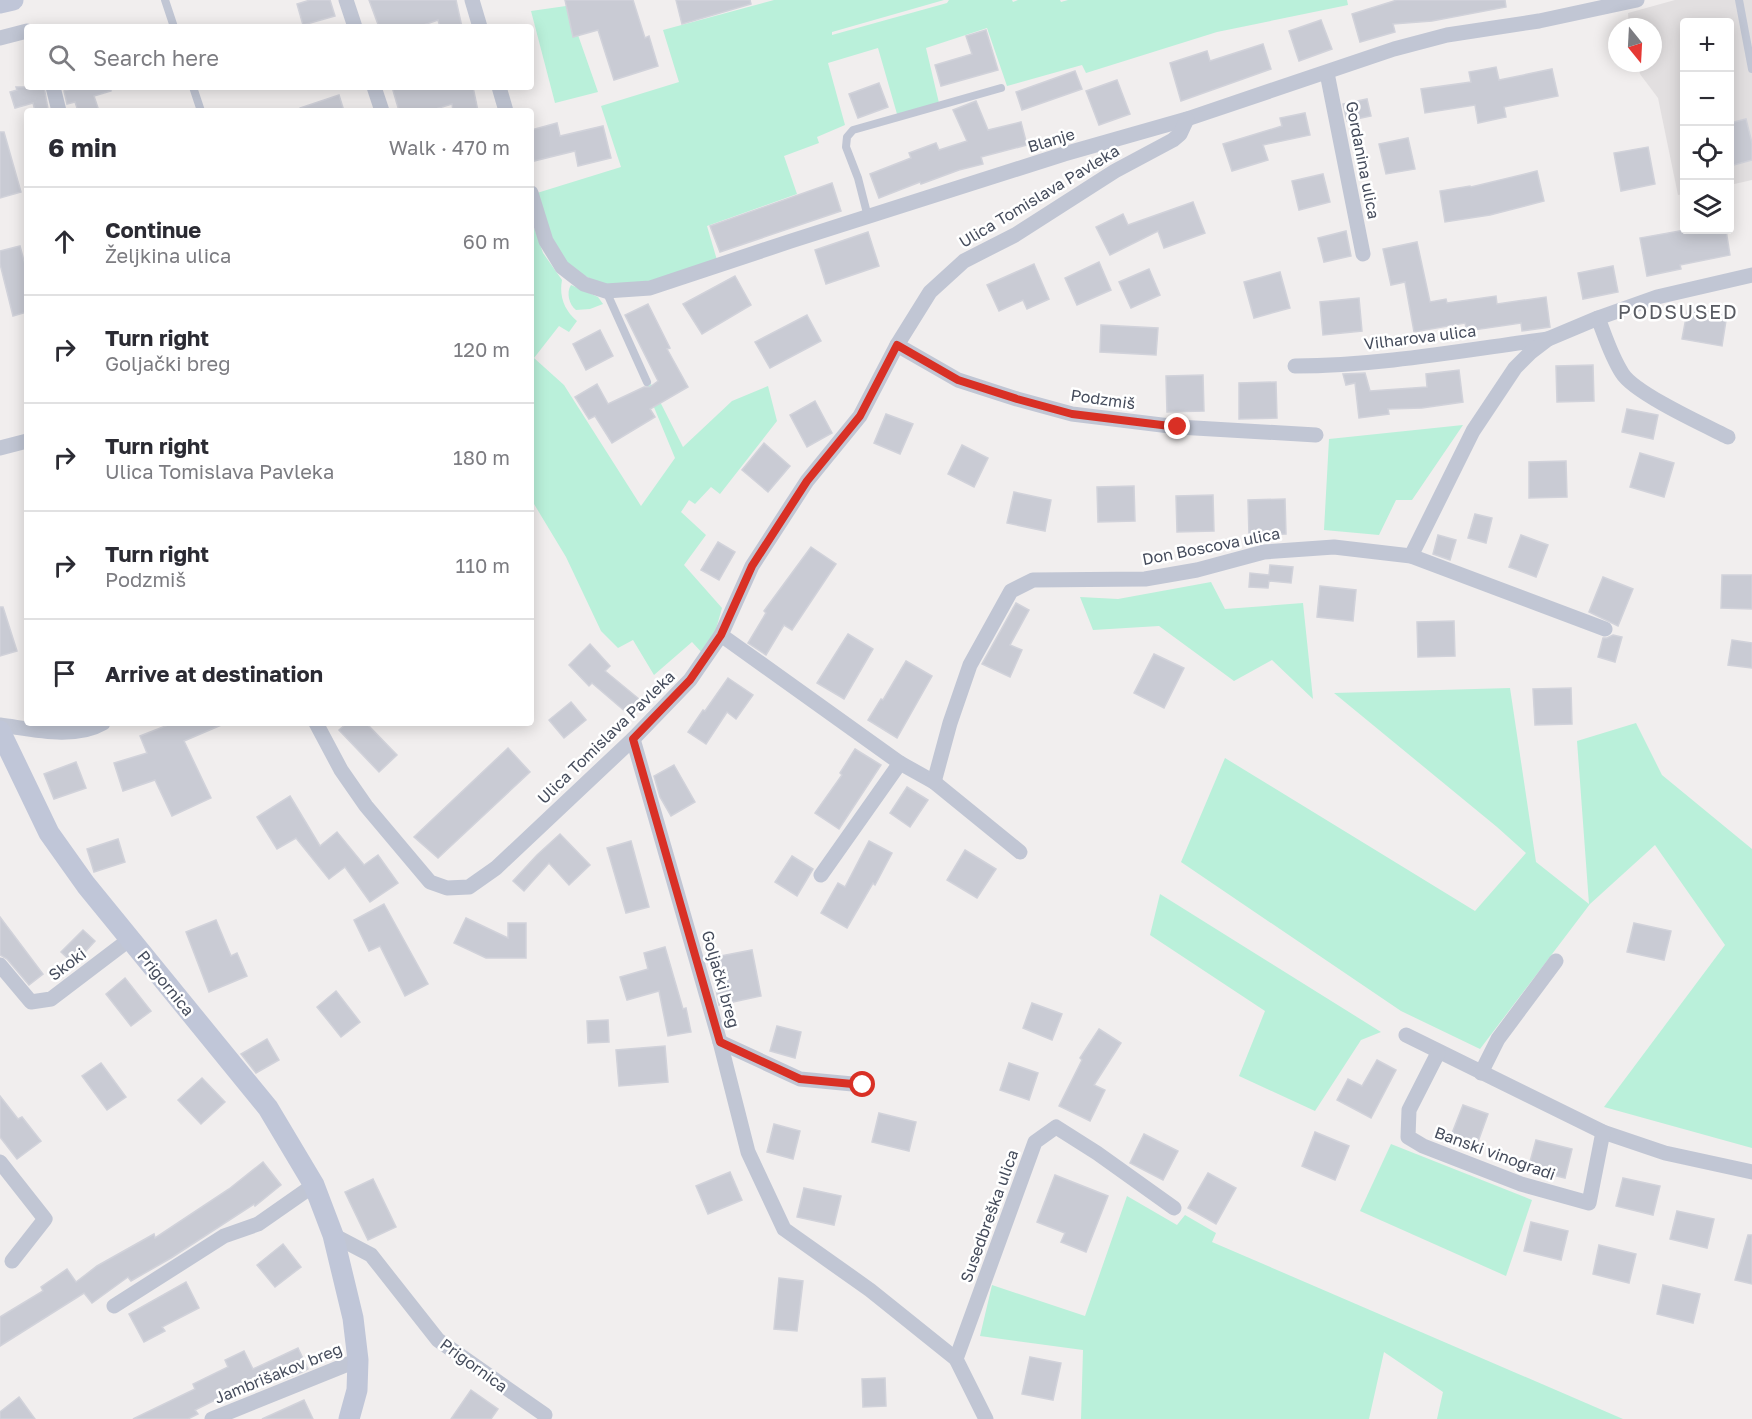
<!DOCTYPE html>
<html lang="en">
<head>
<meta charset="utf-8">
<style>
  body { margin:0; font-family:"Golos Text",sans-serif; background:#f7f7f7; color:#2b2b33 }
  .controls { position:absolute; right:18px; top:18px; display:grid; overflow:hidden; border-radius:6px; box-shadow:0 3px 15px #0003 }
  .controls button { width:54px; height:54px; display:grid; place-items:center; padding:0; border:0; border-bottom:2px solid #e1e1e2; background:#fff; color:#2b2b33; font:30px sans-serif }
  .compass { position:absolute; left:1608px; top:18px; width:54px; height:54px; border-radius:50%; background:#fff; box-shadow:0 3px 15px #0003; rotate:162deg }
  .stop { position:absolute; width:18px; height:18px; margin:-14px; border:4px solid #d93025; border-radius:50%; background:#fff }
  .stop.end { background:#d93025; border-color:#fff; box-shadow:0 2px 6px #0008 }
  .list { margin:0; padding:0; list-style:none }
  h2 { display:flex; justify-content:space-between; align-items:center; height:78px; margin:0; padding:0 24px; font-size:26px }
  h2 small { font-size:20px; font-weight:400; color:#7c7c81 }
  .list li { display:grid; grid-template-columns:39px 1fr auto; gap:18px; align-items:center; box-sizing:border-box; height:108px; padding:0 24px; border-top:2px solid #e1e1e2 }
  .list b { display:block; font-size:22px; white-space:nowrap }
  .list p { margin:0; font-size:20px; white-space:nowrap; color:#7c7c81 }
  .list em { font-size:20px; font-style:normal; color:#7c7c81 }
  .icon { flex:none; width:33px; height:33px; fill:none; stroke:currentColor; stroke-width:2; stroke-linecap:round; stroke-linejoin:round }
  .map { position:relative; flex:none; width:1752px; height:1419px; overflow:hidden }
  .search { position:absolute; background:#fff; box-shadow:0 3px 15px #0003; left:24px; top:24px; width:510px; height:66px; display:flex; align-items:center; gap:15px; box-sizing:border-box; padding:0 21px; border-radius:6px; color:#7c7c81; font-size:22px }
  .panel { position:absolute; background:#fff; box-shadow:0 3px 15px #0003; left:24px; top:108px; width:510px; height:618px; border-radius:6px }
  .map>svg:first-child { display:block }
  .education { fill:#e2dfe0 }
  .green { fill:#baf0da }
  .building { fill:#c9cbd4; stroke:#d1d2da; stroke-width:1.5 }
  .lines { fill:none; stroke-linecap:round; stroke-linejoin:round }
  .lane { stroke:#c1c6d4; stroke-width:8 }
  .street { stroke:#c1c6d4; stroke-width:15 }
  .secondary { stroke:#c0c6d8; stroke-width:21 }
  .route { stroke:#d93025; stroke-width:8 }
  .labels { text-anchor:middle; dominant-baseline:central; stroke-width:5; stroke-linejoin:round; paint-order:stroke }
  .street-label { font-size:16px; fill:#454c5c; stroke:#fff }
  .quarter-label { font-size:20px; letter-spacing:1.5px; fill:#5a5c63; stroke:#fff }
</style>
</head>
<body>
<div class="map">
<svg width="1752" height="1419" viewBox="0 0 1752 1419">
  <rect width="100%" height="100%" fill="#f1eeee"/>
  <path class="education" d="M1675,0H1752V180L1730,185V22H1684V194L1678,195L1658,98L1640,74L1638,63H1653V27H1629L1628,13Z"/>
  <g class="green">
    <path d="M774,0H944L832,32V35L947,3L949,0H1012L1013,2L1018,0H1060L1061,2L1068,0H1347L1348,5L1217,32L1086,73L1082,65L1007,86L987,28L926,48L939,103L897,114L878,48L828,63L845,125L817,137L819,143L784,156L797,194L707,226L717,260C694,268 665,281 642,285C608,291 571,276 554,246C545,231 542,210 537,193L621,167L601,106L679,82L663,30Z"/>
    <path d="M566,6L573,36L578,35L598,92L555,103L531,11Z"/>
    <path d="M531,219L543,253L562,280C559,296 564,310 577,321L569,332L559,326L534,358L564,385L641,506L675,458L646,388L651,384L683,447L732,401L768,386L777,421L720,494L711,487L695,504L689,500L681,512L706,535L684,565L722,608L716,629L704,655L692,642L654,675L633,640L618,648L601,631L566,557L531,499Z"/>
    <path d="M571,285L598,297L603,304L590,309L576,310C569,305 566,292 571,285Z"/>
    <path d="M1463,425L1412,500H1396L1379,535L1324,530L1329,439Z"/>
    <path d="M1211,582L1225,609L1303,603L1313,699L1272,660L1234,681L1159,626L1093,630L1080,597L1118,599Z"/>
    <path d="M1510,688L1536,862L1589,904L1577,741L1636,723L1662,775L1752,849V1148L1604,1107L1725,945L1655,845L1590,904L1480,1049L1401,1011L1181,862L1225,758L1475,911L1526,853L1497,827L1334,693Z"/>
    <path d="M1160,894L1381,1032L1361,1040L1315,1111L1239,1076L1265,1011L1150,935Z"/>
    <path d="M1391,1144L1532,1200L1506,1276L1360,1211Z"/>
    <path d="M1127,1196L1177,1225L1185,1215L1216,1233L1212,1242L1623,1419H1437L1443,1392L1384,1352L1369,1419H1081L1083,1350L980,1336L992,1285L1085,1316Z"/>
  </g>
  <g class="building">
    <path d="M310,0H330L335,16L303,25L297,4Z"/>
    <path d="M369,0H456L462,27H440L438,20L418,27H379Z"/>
    <path d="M565,0H633L645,38L649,36L658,66L614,80L598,30L573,37Z"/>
    <path d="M676,0H750L751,4L682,24Z"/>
    <path d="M1397,0H1505L1506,7L1432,21L1393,24L1395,32L1360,42L1352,14Z"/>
    <path d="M1321,20L1332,49L1299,61L1289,31Z"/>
    <path d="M986,30L998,70L941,86L935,65L972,54L966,36Z"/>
    <path d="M1263,44L1271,69L1181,101L1170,63L1207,51L1210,61Z"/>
    <path d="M1496,67L1499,80L1552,69L1558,96L1504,107L1506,117L1478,123L1475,105L1425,113L1421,89L1471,82L1469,72Z"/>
    <path d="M1075,71L1082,89L1022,110L1016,92Z"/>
    <path d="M1117,80L1130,114L1099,125L1086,91Z"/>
    <path d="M879,83L888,107L858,118L849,94Z"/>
    <path d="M16,87H44L48,109L35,111L33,103L15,108L10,92L17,90Z"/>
    <path d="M70,87H111V91L94,96L99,111H78L75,102L67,104L64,91L70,89Z"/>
    <path d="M392,87H473L478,111H453L452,104L429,111H399Z"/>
    <path d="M339,95L344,111H300V108Z"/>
    <path d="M1367,99L1371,116L1347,121L1343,104Z"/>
    <path d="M976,101L988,130L1021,122L1027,145L981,157L983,164L959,170L921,184L920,182L879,198L870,174L911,158L909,153L936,143L939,150L967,141L953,110Z"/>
    <path d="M1305,113L1310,135L1263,145L1268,160L1232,171L1223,144L1282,126L1280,118Z"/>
    <path d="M1746,119L1752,143V160L1730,166V123Z"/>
    <path d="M557,123L560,136L603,126L611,158L578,166L575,151L534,161L531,149V130Z"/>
    <path d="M0,132H4L21,192L0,198Z"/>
    <path d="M1408,138L1415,169L1386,174L1379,144Z"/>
    <path d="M1648,147L1655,184L1621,191L1614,153Z"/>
    <path d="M1537,171L1544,201L1490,215L1445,222L1440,191L1470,186L1471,187Z"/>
    <path d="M1323,174L1330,202L1299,210L1292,181Z"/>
    <path d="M832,183L841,211L720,252L710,226Z"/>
    <path d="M1193,202L1205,233L1164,248L1158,231L1110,255L1096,227L1123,214L1128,225Z"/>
    <path d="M1685,230H1726L1730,255L1680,265L1681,269L1647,276L1640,238Z"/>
    <path d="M1346,231L1351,256L1324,262L1318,238Z"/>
    <path d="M868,232L879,266L826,284L815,250Z"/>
    <path d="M1417,242L1430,302L1446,299L1447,303L1496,296L1497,304L1546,297L1550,327L1522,331L1521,323L1467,331L1465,323L1414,332L1405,282L1391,285L1383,249Z"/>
    <path d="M20,246L27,272V312L13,316L0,264V251Z"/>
    <path d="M1099,262L1111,290L1077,305L1065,278Z"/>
    <path d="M1034,264L1049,299L1027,309L1023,300L999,311L987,285Z"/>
    <path d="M1613,266L1618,292L1583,299L1578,273Z"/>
    <path d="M1149,269L1160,295L1131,308L1119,282Z"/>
    <path d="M1280,272L1290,308L1254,318L1244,282Z"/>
    <path d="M735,276L751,305L702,334L683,304Z"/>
    <path d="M1359,298L1362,331L1323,335L1320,302Z"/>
    <path d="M648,304L670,348L667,349L688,387L650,409L655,417L612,443L595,416L589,419L575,397L597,384L608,404L644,387H650L658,381L625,315Z"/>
    <path d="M1688,307L1727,314L1722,346L1682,339Z"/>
    <path d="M807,315L821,341L770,368L755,342Z"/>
    <path d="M1101,325L1158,328L1156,355L1100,352Z"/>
    <path d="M600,330L613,356L586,370L573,344Z"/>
    <path d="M1593,365L1594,401L1557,402L1556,366Z"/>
    <path d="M1459,370L1463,402L1422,408L1388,409L1389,414L1359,418L1355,383L1346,385L1343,374L1365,373L1370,391L1427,387L1426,374Z"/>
    <path d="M1203,375L1204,411L1167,412L1166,376Z"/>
    <path d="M1276,382L1277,418L1239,419V383Z"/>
    <path d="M815,401L832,433L807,447L790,415Z"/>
    <path d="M1627,409L1658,415L1653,439L1622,432Z"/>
    <path d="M886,414L913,424L900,454L874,443Z"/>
    <path d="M764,443L790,466L768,492L742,470Z"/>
    <path d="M962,445L988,458L974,487L948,474Z"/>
    <path d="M1640,453L1674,463L1664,497L1630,487Z"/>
    <path d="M1566,461L1567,497L1529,498V462Z"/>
    <path d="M1134,486L1135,521L1098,522L1097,487Z"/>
    <path d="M1014,492L1051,500L1045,531L1007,523Z"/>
    <path d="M1213,495L1214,531L1177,532L1176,496Z"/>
    <path d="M1285,499L1286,534L1249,535L1248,500Z"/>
    <path d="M1475,514L1492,518L1486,543L1468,538Z"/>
    <path d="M1438,535L1456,540L1450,560L1433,554Z"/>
    <path d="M1521,535L1548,545L1536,577L1509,567Z"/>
    <path d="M718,542L735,552L719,580L701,570Z"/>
    <path d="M811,547L836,564L792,630L784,625L766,655L748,643L766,613L764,611Z"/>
    <path d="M1270,565L1293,567L1291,583L1269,581L1268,588L1249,587L1250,573L1269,575Z"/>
    <path d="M1722,575H1752V609L1721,608Z"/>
    <path d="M1603,577L1633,589L1618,626L1589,612Z"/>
    <path d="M1320,586L1356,590L1353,621L1317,617Z"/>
    <path d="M1016,603L1029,610L1010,645L1022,650L1010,677L982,664Z"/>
    <path d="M0,607H3L17,651L0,656Z"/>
    <path d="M1454,621L1455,656L1418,657L1417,622Z"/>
    <path d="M848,634L873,649L844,699L817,683Z"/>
    <path d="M1613,635L1622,637L1615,662L1598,657L1603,638H1607Z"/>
    <path d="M1732,640L1752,643V668L1728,665Z"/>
    <path d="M590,644L610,666L605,671L639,699L627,713L592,683L589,686L569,665Z"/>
    <path d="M1154,654L1184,668L1164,708L1134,693Z"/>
    <path d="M906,661L932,676L897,738L868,720L881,699L883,700Z"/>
    <path d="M728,678L753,695L736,719L727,712L706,744L688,732L703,710L705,711Z"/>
    <path d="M1571,688L1572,724L1535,725L1533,689Z"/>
    <path d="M571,702L586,720L564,738L549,720Z"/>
    <path d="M173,723H226L184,741L211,798L172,816L155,780L123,791L114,763L147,753L140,736Z"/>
    <path d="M347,723H366L397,755L379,772L339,730Z"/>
    <path d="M508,748L530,772L438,858L414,837Z"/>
    <path d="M855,749L881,765L839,829L815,813L842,775L840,773Z"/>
    <path d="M76,762L86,788L54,799L44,774Z"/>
    <path d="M674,765L695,802L671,816L660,797L654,776Z"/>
    <path d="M907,787L928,800L910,827L890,813Z"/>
    <path d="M290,796L320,846L337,832L364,865L378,855L398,883L370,902L345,867L329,879L296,838L277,849L257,817Z"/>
    <path d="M560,834L590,865L569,885L549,863L524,891L513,881L537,855Z"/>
    <path d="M118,839L125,862L94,872L87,849Z"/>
    <path d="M631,841L649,907L626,913L607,848Z"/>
    <path d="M869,841L892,853L875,885L873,883L847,928L821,913L838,883L845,887Z"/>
    <path d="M965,850L996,869L977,898L947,880Z"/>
    <path d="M792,856L813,869L797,896L775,882Z"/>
    <path d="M384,904L428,984L405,996L380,946L369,951L354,920Z"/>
    <path d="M0,917L43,974L29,985L7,959L0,955Z"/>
    <path d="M466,918L508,938V923H526V958H486L454,943Z"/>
    <path d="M216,920L231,956L237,953L247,976L209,992L186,932Z"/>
    <path d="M1634,923L1671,931L1664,960L1627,952Z"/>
    <path d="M83,930L95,941L74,964L61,952Z"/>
    <path d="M665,947L683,1009L686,1008L691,1032L668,1036L659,991L627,1000L620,977L648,969L644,953Z"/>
    <path d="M752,950L761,996L719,1005L710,958Z"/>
    <path d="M125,978L151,1011L131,1026L106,994Z"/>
    <path d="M336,991L360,1022L341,1037L317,1007Z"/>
    <path d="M1032,1003L1062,1014L1052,1040L1023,1028Z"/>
    <path d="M608,1020L609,1042L588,1043L587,1021Z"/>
    <path d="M777,1026L801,1032L795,1058L770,1051Z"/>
    <path d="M1099,1029L1121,1043L1094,1085L1105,1090L1090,1121L1059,1106L1082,1060L1080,1058Z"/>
    <path d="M267,1039L279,1060L256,1073L241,1054Z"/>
    <path d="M665,1046L668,1082L619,1086L616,1050Z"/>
    <path d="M1377,1060L1396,1070L1371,1118L1337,1100L1348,1079L1362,1086Z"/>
    <path d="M101,1063L126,1097L107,1110L82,1076Z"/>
    <path d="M1009,1063L1038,1073L1029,1100L1000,1090Z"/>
    <path d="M202,1078L225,1102L201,1124L178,1100Z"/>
    <path d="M0,1096L18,1119L22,1117L41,1141L17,1159L0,1137Z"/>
    <path d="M1463,1105L1488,1114L1475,1150L1449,1141Z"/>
    <path d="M879,1113L916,1122L909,1151L872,1142Z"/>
    <path d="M774,1124L800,1131L793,1159L767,1152Z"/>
    <path d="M1315,1132L1349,1146L1335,1180L1302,1166Z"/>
    <path d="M1144,1134L1178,1151L1163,1180L1130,1163Z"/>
    <path d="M1536,1140L1572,1149L1565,1178L1528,1169Z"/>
    <path d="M263,1162L281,1185L255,1206L254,1204L171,1258L131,1281L128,1277L92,1303L84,1293L0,1346V1317L43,1291L41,1287L67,1269L76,1282L97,1266L154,1234L155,1238L229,1189Z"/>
    <path d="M730,1172L742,1200L708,1214L696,1186Z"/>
    <path d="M1208,1173L1236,1188L1216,1224L1188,1208Z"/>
    <path d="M1055,1175L1108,1196L1086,1252L1061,1242L1065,1233L1037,1222Z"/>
    <path d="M1623,1178L1660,1186L1653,1215L1616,1206Z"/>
    <path d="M373,1179L396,1227L368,1240L345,1192Z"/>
    <path d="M804,1188L841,1196L834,1225L797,1217Z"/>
    <path d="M1677,1211L1714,1219L1707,1248L1670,1239Z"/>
    <path d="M1531,1222L1568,1231L1561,1260L1524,1251Z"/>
    <path d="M1748,1235H1752V1284L1735,1280Z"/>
    <path d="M283,1244L301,1267L275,1287L257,1265Z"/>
    <path d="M1599,1245L1636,1254L1629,1283L1593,1274Z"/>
    <path d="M779,1278L803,1281L797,1331L774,1329Z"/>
    <path d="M186,1282L199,1308L162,1327L165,1331L144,1342L129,1314Z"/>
    <path d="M1663,1285L1700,1294L1693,1323L1657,1314Z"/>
    <path d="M298,1348L308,1369L302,1372L284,1379L281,1373L241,1393L239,1388L195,1410L198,1414L188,1419H133L195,1389L193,1384L228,1367L225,1360L244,1351L253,1369Z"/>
    <path d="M1030,1357L1061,1363L1053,1400L1022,1394Z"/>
    <path d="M885,1378L886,1406L863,1407L862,1379Z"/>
    <path d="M471,1390L498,1409L491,1419H451Z"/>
    <path d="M19,1397L35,1419H0V1412Z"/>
    <path d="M304,1400L313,1419H262Z"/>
  </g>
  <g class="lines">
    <g class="lane">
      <path d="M165,0L174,27"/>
      <path d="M1739,0L1752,69"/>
      <path d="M193,87L201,111"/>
      <path d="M868,217L858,178L846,147L847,137L853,130L1001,88"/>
      <path d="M606,291L647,382"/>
    </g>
    <g class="street">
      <path d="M346,0L355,27"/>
      <path d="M472,0L480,27"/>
      <path d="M0,38L27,31"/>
      <path d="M1327,73L1363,254"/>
      <path d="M53,87L59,111"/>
      <path d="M374,87L382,111"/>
      <path d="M499,87L506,111"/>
      <path d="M531,193L546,241L562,267L584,284L606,291L650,288L791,241L1064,154L1187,119L1394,49L1447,35L1539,21L1637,0"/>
      <path d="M1598,318C1605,336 1611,356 1622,373C1634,393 1704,425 1728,437"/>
      <path d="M897,345L958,380L1017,399L1072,414L1178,427L1316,435"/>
      <path d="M1295,366C1379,366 1465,350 1548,339"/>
      <path d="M0,448L27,441"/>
      <path d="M1411,556L1473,431L1515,368L1531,352L1548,339L1598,318L1657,297L1752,275"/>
      <path d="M721,635L900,763L934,782L1020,852"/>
      <path d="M316,723L341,770L366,806L430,882L447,888L469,887L496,868L633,739L690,680L721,635L752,566L807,481L860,416L897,345L930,292L964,261L1015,235L1115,171L1173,140L1180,134L1187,119"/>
      <path d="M0,725C31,729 74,740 103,723"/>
      <path d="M633,739L720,1042L748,1152L784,1229L870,1290L956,1359L986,1419"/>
      <path d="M934,782L950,723L970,665L1011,591L1033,580L1145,579L1197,570L1264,552L1334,547L1411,556L1605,629"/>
      <path d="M821,875L900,763"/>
      <path d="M0,965L31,1002L51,999L130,939"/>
      <path d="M1406,1035L1603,1132L1665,1153L1752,1172"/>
      <path d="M720,1042L800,1079L863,1085"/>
      <path d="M1438,1053L1409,1110L1408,1137L1423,1146L1521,1184L1589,1203L1603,1132"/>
      <path d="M1481,1073L1498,1039L1556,961"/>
      <path d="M0,1162L45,1219L12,1261"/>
      <path d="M333,1235L371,1255L438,1340L545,1415"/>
      <path d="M114,1306L224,1236L258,1224L314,1185"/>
      <path d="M956,1359L1035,1142L1056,1127L1097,1153L1174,1208"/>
      <path d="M212,1419L358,1360"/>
    </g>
    <g class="secondary">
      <path d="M0,3L13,0"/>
      <path d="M0,731L49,833L86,885L268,1108L314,1185L333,1235L353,1318L358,1360L357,1390L349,1419"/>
    </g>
  </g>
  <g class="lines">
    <path class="route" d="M863,1085L800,1079L720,1042L633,739L690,680L721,635L752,566L807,481L860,416L897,345L958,380L1017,399L1072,414L1178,427"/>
  </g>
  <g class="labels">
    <g class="street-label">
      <text transform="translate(1051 140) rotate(-17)">Blanje</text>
      <text transform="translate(1363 160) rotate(79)">Gordanina ulica</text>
      <text transform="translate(1039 196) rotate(-31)">Ulica Tomislava Pavleka</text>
      <text transform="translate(1420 337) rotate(-7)">Vilharova ulica</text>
      <text transform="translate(1103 399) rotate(8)">Podzmiš</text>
      <text transform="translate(1211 546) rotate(-11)">Don Boscova ulica</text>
      <text transform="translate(606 737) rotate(-44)">Ulica Tomislava Pavleka</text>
      <text transform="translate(67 964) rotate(-37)">Skoki</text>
      <text transform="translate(721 979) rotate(74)">Goljački breg</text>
      <text transform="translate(166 983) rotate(51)">Prigornica</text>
      <text transform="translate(1495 1153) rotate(20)">Banski vinogradi</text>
      <text transform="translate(989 1216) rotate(-70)">Susedbreška ulica</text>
      <text transform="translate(474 1365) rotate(36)">Prigornica</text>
      <text transform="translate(278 1373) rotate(-22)">Jambrišakov breg</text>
    </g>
    <g class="quarter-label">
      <text x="1678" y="311">PODSUSED</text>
    </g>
  </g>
</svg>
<div class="controls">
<button>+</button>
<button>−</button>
<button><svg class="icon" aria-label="locate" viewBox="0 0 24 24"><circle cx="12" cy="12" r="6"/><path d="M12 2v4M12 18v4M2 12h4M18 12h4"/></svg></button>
<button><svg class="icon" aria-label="layers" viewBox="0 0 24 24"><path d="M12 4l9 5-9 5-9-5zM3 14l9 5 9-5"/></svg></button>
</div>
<svg class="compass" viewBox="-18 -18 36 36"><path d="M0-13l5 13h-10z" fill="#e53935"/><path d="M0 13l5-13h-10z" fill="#7c7c81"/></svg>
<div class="stop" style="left:863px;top:1085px"></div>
<div class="stop end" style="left:1178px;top:427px"></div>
<div class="search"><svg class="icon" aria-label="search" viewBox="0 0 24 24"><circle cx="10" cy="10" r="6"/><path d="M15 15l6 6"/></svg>Search here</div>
<section class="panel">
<h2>6 min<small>Walk · 470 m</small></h2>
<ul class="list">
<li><svg class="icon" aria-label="ahead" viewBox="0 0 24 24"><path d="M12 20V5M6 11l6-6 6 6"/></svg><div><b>Continue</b><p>Željkina ulica</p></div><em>60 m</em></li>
<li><svg class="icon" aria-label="right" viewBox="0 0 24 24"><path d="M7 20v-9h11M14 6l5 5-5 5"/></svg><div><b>Turn right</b><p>Goljački breg</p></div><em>120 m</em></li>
<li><svg class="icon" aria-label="right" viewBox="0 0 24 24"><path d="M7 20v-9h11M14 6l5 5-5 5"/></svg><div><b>Turn right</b><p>Ulica Tomislava Pavleka</p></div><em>180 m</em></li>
<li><svg class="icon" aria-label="right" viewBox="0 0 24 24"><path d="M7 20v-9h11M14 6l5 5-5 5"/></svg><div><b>Turn right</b><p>Podzmiš</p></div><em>110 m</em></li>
<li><svg class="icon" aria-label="arrive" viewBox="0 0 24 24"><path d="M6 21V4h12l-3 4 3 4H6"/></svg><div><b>Arrive at destination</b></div></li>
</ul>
</section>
</div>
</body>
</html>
